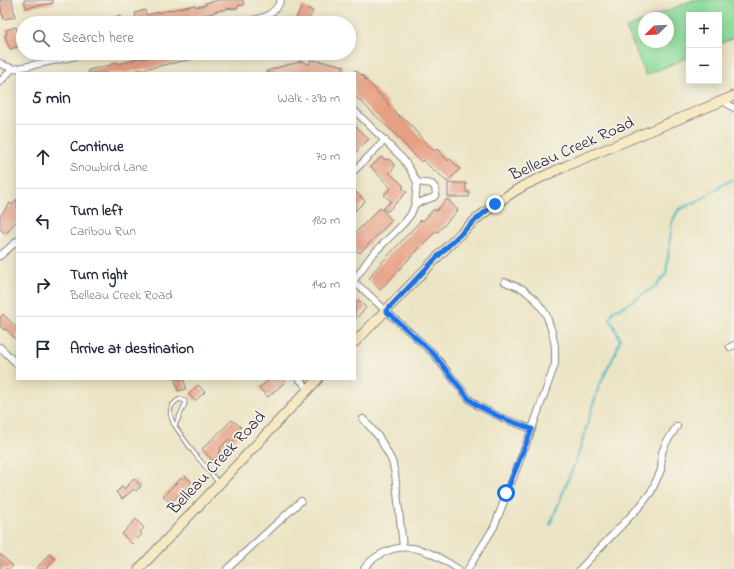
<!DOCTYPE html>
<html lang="en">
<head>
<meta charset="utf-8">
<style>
  body { margin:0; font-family:"Indie Flower",sans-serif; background:#f2f2f3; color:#1f2937 }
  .controls { position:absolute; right:12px; top:12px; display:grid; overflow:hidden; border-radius:0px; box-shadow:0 2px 10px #0003 }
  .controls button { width:36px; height:36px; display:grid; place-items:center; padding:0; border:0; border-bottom:1px solid #e0e1e3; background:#fff; color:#1f2937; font:20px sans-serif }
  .compass { position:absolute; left:638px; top:12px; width:36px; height:36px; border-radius:50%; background:#fff; box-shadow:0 2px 10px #0003; rotate:246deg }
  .stop { position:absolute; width:12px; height:12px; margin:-9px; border:3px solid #1a73e8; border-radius:50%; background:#fff }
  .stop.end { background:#1a73e8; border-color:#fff; box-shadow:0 1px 4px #0008 }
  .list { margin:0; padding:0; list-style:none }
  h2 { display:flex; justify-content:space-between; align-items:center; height:52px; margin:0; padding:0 16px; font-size:17px }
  h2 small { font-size:13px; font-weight:400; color:#747a83 }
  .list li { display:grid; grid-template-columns:26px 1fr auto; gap:12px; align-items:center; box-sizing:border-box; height:64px; padding:0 16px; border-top:1px solid #e0e1e3 }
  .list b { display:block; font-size:15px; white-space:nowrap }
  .list p { margin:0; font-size:13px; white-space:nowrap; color:#747a83 }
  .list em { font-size:13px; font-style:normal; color:#747a83 }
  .icon { flex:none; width:22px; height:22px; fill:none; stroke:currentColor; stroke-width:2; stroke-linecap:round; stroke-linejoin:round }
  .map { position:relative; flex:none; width:734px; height:569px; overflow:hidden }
  .search { position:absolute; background:#fff; box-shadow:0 2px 10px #0003; left:16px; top:16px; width:340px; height:44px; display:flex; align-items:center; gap:10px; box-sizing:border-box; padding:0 14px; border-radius:22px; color:#747a83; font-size:15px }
  .panel { position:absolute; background:#fff; box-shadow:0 2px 10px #0003; left:16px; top:72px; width:340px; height:308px; border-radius:0px }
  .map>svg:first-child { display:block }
  .green { fill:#8fde9d; stroke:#58806c }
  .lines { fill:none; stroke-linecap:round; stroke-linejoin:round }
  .stream { stroke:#46b5bf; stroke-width:2 }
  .building { fill:#e79f83 }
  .service-casing { stroke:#868380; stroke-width:5 }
  .minor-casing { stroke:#868380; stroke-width:8 }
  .secondary-casing { stroke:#868380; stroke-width:11 }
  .service { stroke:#fff; stroke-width:3 }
  .minor { stroke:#fff; stroke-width:6 }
  .secondary { stroke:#f7e9c3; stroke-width:9 }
  .route { stroke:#1a73e8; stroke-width:5 }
  .labels { text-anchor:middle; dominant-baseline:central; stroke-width:3.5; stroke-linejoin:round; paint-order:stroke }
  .street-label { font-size:17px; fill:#22223b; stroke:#f7f3e8 }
</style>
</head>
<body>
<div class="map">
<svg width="734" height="569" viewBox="0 0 734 569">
  <rect width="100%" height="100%" fill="#f7f3e8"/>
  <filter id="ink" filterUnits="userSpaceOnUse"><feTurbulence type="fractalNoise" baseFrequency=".025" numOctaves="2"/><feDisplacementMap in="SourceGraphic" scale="8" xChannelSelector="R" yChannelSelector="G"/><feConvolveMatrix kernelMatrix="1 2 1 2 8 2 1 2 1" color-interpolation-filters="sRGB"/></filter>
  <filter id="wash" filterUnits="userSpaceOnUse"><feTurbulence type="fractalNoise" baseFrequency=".012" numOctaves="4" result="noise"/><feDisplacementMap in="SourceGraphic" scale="16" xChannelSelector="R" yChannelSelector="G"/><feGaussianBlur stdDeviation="0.9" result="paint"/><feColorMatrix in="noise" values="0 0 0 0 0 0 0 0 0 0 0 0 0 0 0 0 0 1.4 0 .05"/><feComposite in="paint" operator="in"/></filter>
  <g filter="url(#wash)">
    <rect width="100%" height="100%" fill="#ebe4c4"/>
    <path class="green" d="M693,0H734V38L719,44V15H689V57L646,75L626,28L644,21V42H668V18H650Z"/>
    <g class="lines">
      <path class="stream" d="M550,525L578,455L599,386L616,352L620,339L610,318L614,310L626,305L656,286L666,274L672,222L678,210L702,199L725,183L734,179"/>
    </g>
    <g id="blocks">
      <g class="building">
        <path d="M0,0H12L15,17L4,19L3,15H2Z"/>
        <path d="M24,0H53V3L26,8Z"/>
        <path d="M220,0H243L244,5L238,6V8L232,9L231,8L214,12V13L166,21L167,23H137L135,13L145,10L146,15L195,5V7L206,5L205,3Z"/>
        <path d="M302,6L313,11L307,23H294Z"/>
        <path d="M120,16L122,23H100L99,20Z"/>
        <path d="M16,27L21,46L10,49L9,45H8L5,35L7,34L6,30Z"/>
        <path d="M158,53H208V56L124,73H88V70L111,65V64L118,62V64L134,60V59L141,57L142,59L158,55Z"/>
        <path d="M310,60L332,63L344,66L342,73H267L266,71L302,61L310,65Z"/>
        <path d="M355,70L363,76H364L365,79L388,103L387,104L400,117V116L410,124L422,139L434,151L437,149L448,161L450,159L460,169L447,182L435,170L434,171L423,160L421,162L393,132L355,96Z"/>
        <path d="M355,126L369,139L355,153Z"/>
        <path d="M381,157L387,160L389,159L394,164L395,167L389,173L404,186L402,188L407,192L387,212L383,209L391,201L384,195L391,188L371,167Z"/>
        <path d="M448,183H466V192H470L469,197H448Z"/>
        <path d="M355,191L365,201L355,211Z"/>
        <path d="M17,199V220L6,234L0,229V216L10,203L12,205Z"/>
        <path d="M447,199L458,210L438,232L436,231L423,244L380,290L369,278L373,274L372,273L421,220L423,221L434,209L436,211Z"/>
        <path d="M380,208L392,220L360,253L355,249V233Z"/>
        <path d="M359,300L366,308L355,319V304Z"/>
        <path d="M3,314L17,328V341L6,329L4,330L0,326V318Z"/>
        <path d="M175,379L184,380L186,389L178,391Z"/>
        <path d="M270,379H283L285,382L268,397L259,388Z"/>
        <path d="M198,385L205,392L195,401L189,394Z"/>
        <path d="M232,420L241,427L238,430L240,432L237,434L239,435L232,442L229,439L220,448L221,450L218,453L219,455L213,461L202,449Z"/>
        <path d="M185,476L192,482L171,503L163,496L181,478L182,479Z"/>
        <path d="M134,479L141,486L136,491L134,489L122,499L116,492L122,487L124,489Z"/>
        <path d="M136,519L144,528L140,532L142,534L132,544L122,534Z"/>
        <path d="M0,554L13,566L10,569H0Z"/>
        <path d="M49,554L55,559L46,569H36Z"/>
      </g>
    </g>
  </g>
  <g filter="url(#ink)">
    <use href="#blocks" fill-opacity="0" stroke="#868380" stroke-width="1"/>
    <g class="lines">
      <defs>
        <path id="service" d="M175,426L185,404V401L180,399C167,405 169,416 175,426L194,453L218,482"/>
        <g id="minor">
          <path d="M239,23C256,19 273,19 281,0"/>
          <path d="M0,63L3,65L14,69L91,53"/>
          <path d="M0,82L12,69"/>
          <path d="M723,101L734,108"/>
          <path d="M355,111L403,159L410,169L417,182L415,204L411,214L404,223L371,256L355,279"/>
          <path d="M355,170L385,140"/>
          <path d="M415,204L434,197L436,194L435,188L432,184L417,182"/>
          <path d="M0,256L17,241"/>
          <path d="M355,283L365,291L386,311L432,352L469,399L478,406L502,418L532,429"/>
          <path d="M0,347L17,364"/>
          <path d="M730,347L734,345"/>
          <path d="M299,379L309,389"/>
          <path d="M363,419L379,437L392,461L395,474L403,547"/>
          <path d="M227,569L301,501"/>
          <path d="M364,569C368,562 375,557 383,553C410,539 435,554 458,569"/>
          <path d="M468,569L494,527L532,429L555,364V346L552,332L546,314L536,300L523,289L505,282"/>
          <path d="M580,569L641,505L651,492L661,470L662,452L666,443L677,426"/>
        </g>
        <g id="secondary">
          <path d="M355,342L461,233L480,216L507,196L523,186L568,165L734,96"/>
          <path d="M139,569L318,379"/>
        </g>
      </defs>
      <use href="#service" class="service-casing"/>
      <use href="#minor" class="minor-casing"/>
      <use href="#secondary" class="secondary-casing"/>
      <use href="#service" class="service"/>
      <use href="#minor" class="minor"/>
      <use href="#secondary" class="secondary"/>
    </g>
  </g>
  <g class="lines" filter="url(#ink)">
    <path class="route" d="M495,204C455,235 421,275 386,311L432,352L469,399L478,406L502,418L532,429L506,493"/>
  </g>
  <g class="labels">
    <g class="street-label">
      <text transform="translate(572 149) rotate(-24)">Belleau Creek Road</text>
      <text transform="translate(217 463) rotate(-47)">Belleau Creek Road</text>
    </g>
  </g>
</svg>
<div class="controls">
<button>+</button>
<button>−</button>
</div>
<svg class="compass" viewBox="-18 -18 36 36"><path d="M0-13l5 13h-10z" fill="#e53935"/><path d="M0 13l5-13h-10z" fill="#747a83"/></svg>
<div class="stop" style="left:506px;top:493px"></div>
<div class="stop end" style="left:495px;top:204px"></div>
<div class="search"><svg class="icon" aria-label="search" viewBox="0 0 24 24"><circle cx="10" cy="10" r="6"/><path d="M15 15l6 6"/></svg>Search here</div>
<section class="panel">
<h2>5 min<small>Walk · 390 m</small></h2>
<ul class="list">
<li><svg class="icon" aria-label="ahead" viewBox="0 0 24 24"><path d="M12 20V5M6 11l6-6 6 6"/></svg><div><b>Continue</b><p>Snowbird Lane</p></div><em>70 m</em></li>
<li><svg class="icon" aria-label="left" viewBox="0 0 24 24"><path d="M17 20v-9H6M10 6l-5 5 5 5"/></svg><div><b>Turn left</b><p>Caribou Run</p></div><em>180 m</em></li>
<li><svg class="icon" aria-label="right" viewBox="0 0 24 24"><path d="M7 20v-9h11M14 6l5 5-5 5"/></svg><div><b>Turn right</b><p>Belleau Creek Road</p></div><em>140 m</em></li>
<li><svg class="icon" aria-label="arrive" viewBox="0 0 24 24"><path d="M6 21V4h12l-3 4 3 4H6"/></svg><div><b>Arrive at destination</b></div></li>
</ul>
</section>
</div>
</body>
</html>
